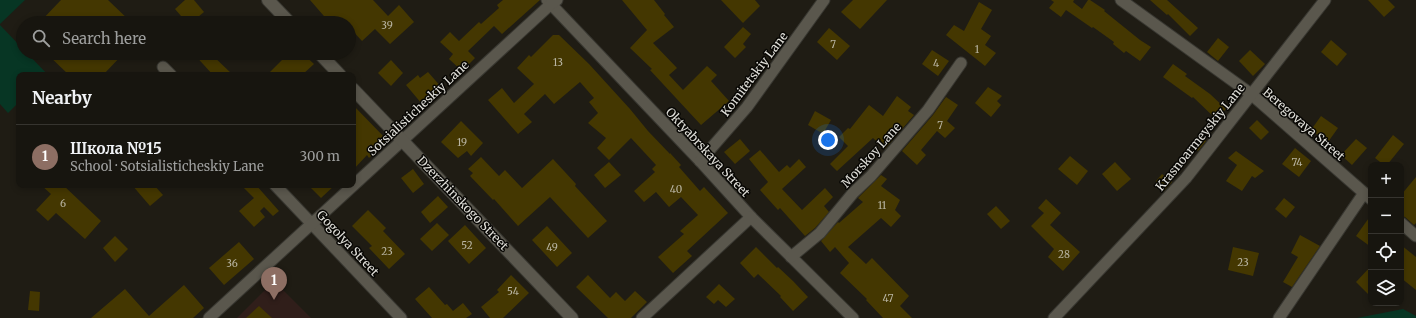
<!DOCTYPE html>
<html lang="en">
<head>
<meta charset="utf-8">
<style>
  body { margin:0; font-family:Merriweather,serif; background:#201e18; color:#f1f3f6 }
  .controls { position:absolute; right:12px; bottom:12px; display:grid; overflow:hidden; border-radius:8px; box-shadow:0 2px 6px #0003 }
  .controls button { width:36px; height:36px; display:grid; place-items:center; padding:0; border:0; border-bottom:1px solid #36342f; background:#17150f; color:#f1f3f6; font:20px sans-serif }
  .you { position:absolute; left:828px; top:140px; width:14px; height:14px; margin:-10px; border:3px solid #fff; border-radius:50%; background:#1a73e8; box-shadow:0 0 0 6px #1a73e833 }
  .badge { display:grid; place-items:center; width:26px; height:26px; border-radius:50%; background:#0b8043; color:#fff; font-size:13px; font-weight:700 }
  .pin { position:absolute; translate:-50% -33px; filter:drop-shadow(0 1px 2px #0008) }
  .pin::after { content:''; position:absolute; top:21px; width:14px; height:12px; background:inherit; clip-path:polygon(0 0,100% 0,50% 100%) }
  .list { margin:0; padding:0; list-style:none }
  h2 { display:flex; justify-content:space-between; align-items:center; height:52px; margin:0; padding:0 16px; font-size:17px }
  h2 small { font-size:13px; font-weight:400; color:#9e9f9e }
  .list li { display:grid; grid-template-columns:26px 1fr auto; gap:12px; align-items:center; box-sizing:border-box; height:64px; padding:0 16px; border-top:1px solid #36342f }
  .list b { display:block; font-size:15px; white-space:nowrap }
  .list p { margin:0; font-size:13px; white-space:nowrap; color:#9e9f9e }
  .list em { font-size:13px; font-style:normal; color:#9e9f9e }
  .icon { flex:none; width:22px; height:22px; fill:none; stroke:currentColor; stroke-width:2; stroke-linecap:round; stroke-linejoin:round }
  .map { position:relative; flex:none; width:1416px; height:318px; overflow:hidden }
  .search { position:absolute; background:#17150f; box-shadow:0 2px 6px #0003; left:16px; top:16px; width:340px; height:44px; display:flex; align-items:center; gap:10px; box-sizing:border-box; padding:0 14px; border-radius:22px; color:#9e9f9e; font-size:15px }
  .panel { position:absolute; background:#17150f; box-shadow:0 2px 6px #0003; left:16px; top:72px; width:340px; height:116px; border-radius:8px }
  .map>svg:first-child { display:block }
  .education { fill:#301e1a }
  .green { fill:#073624 }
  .building { fill:#443701 }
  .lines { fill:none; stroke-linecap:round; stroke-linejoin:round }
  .minor-casing { stroke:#383731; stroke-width:13 }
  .tertiary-casing { stroke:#383731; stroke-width:14 }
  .minor { stroke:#5a574d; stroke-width:11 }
  .tertiary { stroke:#5a574d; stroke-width:12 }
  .labels { text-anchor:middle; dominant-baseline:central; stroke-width:3; stroke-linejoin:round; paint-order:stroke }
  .number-label { font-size:10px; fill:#b9b5a3 }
  .street-label { font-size:12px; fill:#e0dfd9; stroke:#080704 }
</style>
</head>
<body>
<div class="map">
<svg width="1416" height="318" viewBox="0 0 1416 318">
  <rect width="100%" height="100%" fill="#1f1c14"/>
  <path class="education" d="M274,281L311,318H237Z"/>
  <g class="green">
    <path d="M0,0H25L0,24Z"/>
    <path d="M0,25L23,49V53H27L48,75H19V102L8,113L0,104Z"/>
    <path d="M1403,309L1416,316V318H1357Z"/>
  </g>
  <g class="building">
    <path d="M61,0H108L132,23H39Z"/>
    <path d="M185,0H194L204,12L191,23H187L175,9Z"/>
    <path d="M310,0H373L388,16L399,5L414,22L390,44L375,29L362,41L349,27V23H330Z"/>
    <path d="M503,0H540L502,34L494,26L468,51L475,58L462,71L449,59L453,54L440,42L450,32L459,41L479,22L481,24L499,8L497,5Z"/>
    <path d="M622,0H654L665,14L664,15L674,27L653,43L677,68L669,75L683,90L707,66L717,75L711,81L729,101L701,125L650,70L652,69L630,48L647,30Z"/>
    <path d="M721,0H755L760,6L743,23Z"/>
    <path d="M853,0H887L860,29L841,12Z"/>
    <path d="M1051,0H1074L1073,2L1082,9L1088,0H1090L1105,10L1104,11L1140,40L1151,47L1140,61L1126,51L1124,53L1113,44L1114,42L1093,27L1092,28L1066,10L1061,17L1049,8L1054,2Z"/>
    <path d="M1150,0H1167L1198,28L1190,36L1168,14L1167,15Z"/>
    <path d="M1368,0H1388L1395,7L1384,17Z"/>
    <path d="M979,2L992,10L981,29L991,36L985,45L996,53L985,66L946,35L954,25L964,31Z"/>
    <path d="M743,27L751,34L743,44L746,47L735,58L724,47Z"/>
    <path d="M829,28L850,46L837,60L817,42Z"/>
    <path d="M553,35H559L589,64L630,109L648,131L670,154V153L681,165L679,167L700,191L704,187L728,213L687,251L692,256L673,273L658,257L684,234L680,231L698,215L681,197L669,207L656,192L644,202L634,191L655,172L652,169L656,165L631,138L609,160L597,148L606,138L588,123L598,113L589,102L594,98L580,82L554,104L545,94L524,114L532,122L518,134L488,100L502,88L514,103L534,84L517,68L529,55L531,57Z"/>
    <path d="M1218,38L1229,47L1218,61L1207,52Z"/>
    <path d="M1331,40L1347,54L1337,66L1321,52Z"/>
    <path d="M932,50L949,61L938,76L922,64Z"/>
    <path d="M1250,50L1265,64L1253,76L1239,61Z"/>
    <path d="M46,53H124L103,75H69Z"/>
    <path d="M193,53H210L233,75H213Z"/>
    <path d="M289,53H302L314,64L302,75H267Z"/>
    <path d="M391,60L403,73L391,86L378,73Z"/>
    <path d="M1173,64L1187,74L1185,76L1210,94L1226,109L1216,119L1193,97L1192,98L1163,77Z"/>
    <path d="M428,72L442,88L422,104L406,85L418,75L420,78Z"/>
    <path d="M988,87L1002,96L997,101L1001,105L991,117L975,103Z"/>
    <path d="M897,96L911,107L908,111L914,115L885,149L873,138L837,171L830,164L848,146L839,137L848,128L850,129L869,105L883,116Z"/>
    <path d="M946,97L958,105L947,121L955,128L945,138L937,131L921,150L926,155L917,165L902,151L933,115Z"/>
    <path d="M353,105L387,140L369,158L367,155L353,170Z"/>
    <path d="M815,111L831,120L824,132H820L808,125Z"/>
    <path d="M1321,116L1338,128L1328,142L1311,130Z"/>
    <path d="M1257,120L1269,132L1261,140L1249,128Z"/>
    <path d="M461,121L483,143L471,156L467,151L458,158L441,142Z"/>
    <path d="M1200,134L1206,141L1198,151L1191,144Z"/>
    <path d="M1393,135L1404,144L1387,165H1384L1375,158Z"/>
    <path d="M740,139L750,151L735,164L724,152Z"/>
    <path d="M1356,139L1367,148L1352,165L1341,155Z"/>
    <path d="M1295,148L1311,161L1299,177L1282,164Z"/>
    <path d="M760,150L779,172L787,165L790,168L799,159L806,167L782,189L802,210L825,188L833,197L824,206L829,212L815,228L805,236L780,208L778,210L760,190L768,182L749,159Z"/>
    <path d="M1236,151L1264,171L1255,178L1252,176L1242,191L1226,181L1237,165L1228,158Z"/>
    <path d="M1070,156L1088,171L1077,185L1058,169Z"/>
    <path d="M481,157L499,176L505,170L522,188L553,159L576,184L575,186L607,221L588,238L550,197L518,226L494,199L493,200L470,176L473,173L468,169Z"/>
    <path d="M609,162L621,175L605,188L594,175Z"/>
    <path d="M1115,162L1131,179L1117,191L1102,174Z"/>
    <path d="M413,169L424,184L413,193L401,178Z"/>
    <path d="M1162,174L1172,182L1163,192L1156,185V181Z"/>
    <path d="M881,175L887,179L881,186L900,200L895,210L901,216L891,227L881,218L848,247L866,264L872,258L909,296L900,306L912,318H883L866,300L867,299L840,273L849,263L835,247L830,252L821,241L838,222L839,223L863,202L858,198Z"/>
    <path d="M1416,177V223L1414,225L1405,217L1401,216V195Z"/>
    <path d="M41,185H63L101,221L85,239L56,213L48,221L36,210L51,194Z"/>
    <path d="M132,185H154L163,195L150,206Z"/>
    <path d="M241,185H256L279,211L273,216L264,207L260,211L265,217L254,227L239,211L254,198Z"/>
    <path d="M308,185H335L321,198Z"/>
    <path d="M438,196L448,207L430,223L421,212Z"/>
    <path d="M1284,198L1295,207L1286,218L1275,209Z"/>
    <path d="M1046,199L1061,213L1050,225L1080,252L1063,271L1048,257L1054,249L1031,226L1044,213L1038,208Z"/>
    <path d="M996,206L1010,221L1001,229L987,214Z"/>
    <path d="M368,210L386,228L383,231L405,254L389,269L369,248L372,246L352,226Z"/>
    <path d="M1371,215V247L1356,236Z"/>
    <path d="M437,223L449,235L432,251L420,239Z"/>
    <path d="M465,225L486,248L469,264L448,241Z"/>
    <path d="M547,226L572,253L557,267L532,240Z"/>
    <path d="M1300,235L1320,246L1292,287L1283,282L1298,257L1291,253Z"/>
    <path d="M115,236L128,249L115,262L103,248Z"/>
    <path d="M239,242L254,259L224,285L209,268Z"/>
    <path d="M1401,245L1416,257V290L1401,278Z"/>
    <path d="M756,247L777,268L778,267L793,281L808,297L793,311L780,297L781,296L758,274L754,278L740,263Z"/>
    <path d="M1233,247L1259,253L1253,276L1228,270Z"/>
    <path d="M1371,266V297L1356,282Z"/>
    <path d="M511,275L529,293L503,318H490L481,307L499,292L497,290Z"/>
    <path d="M588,275L610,298L616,292L625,301L635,291L647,302L631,318H608L576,287Z"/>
    <path d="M719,284L735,299L726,307L718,300L714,304L706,297Z"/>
    <path d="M184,285L204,308L193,318H91L125,289L149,316Z"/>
    <path d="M429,287L445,305L447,304L453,311L463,303L472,314L466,318H432L415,299Z"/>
    <path d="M30,291L40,292L39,311L28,310Z"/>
    <path d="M259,306L272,318H246Z"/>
  </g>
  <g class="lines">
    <defs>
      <g id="minor">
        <path d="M547,0L700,161L751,217L853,318"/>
        <path d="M1121,0L1251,94L1371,199"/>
        <path d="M163,67L171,75"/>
        <path d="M700,161L747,107L824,0"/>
        <path d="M275,185L401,318"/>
        <path d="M1401,223L1416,236"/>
        <path d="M791,257L820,233L853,193L871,176L928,110L961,63"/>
        <path d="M209,318L551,4L557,0"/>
        <path d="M642,318L751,217"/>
        <path d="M1054,318L1186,178L1325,0"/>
        <path d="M1279,318L1364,193"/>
      </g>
      <g id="tertiary">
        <path d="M268,0L290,23"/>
        <path d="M319,53L340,75"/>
        <path d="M353,89L572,318"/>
      </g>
    </defs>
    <use href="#minor" class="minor-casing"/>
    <use href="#tertiary" class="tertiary-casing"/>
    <use href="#minor" class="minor"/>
    <use href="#tertiary" class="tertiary"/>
  </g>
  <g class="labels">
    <g class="number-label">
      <text x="387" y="25">39</text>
      <text x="833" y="44">7</text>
      <text x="977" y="49">1</text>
      <text x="558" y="62">13</text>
      <text x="936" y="63">4</text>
      <text x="940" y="125">7</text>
      <text x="462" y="142">19</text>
      <text x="1297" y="162">74</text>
      <text x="676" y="189">40</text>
      <text x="63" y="203">6</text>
      <text x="882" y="205">11</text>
      <text x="467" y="245">52</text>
      <text x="552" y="247">49</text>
      <text x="387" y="251">23</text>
      <text x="1064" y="254">28</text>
      <text x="1243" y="262">23</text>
      <text x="232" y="263">36</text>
      <text x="513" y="291">54</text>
      <text x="888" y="298">47</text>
    </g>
    <g class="street-label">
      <text transform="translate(754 74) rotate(-53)">Komitetskiy Lane</text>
      <text transform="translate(418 108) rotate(-43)">Sotsialisticheskiy Lane</text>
      <text transform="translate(1304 124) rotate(41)">Beregovaya Street</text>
      <text transform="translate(1200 137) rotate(-51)">Krasnoarmeyskiy Lane</text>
      <text transform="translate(708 152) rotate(47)">Oktyabrskaya Street</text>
      <text transform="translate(871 155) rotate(-48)">Morskoy Lane</text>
      <text transform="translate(463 203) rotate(46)">Dzerzhinskogo Street</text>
      <text transform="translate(348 243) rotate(47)">Gogolya Street</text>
    </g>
  </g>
</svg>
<div class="controls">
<button>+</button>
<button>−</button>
<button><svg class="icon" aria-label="locate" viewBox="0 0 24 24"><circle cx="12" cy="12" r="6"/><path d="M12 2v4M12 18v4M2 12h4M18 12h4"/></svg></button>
<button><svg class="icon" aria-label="layers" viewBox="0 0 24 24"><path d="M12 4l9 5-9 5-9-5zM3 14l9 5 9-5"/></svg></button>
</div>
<div class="you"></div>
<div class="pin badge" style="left:274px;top:300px;background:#8d6e63">1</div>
<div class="search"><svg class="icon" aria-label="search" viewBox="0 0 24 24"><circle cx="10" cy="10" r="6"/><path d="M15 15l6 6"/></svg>Search here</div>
<section class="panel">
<h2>Nearby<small></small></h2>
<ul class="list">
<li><span class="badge" style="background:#8d6e63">1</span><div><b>Школа №15</b><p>School · Sotsialisticheskiy Lane</p></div><em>300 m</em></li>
</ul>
</section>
</div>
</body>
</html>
